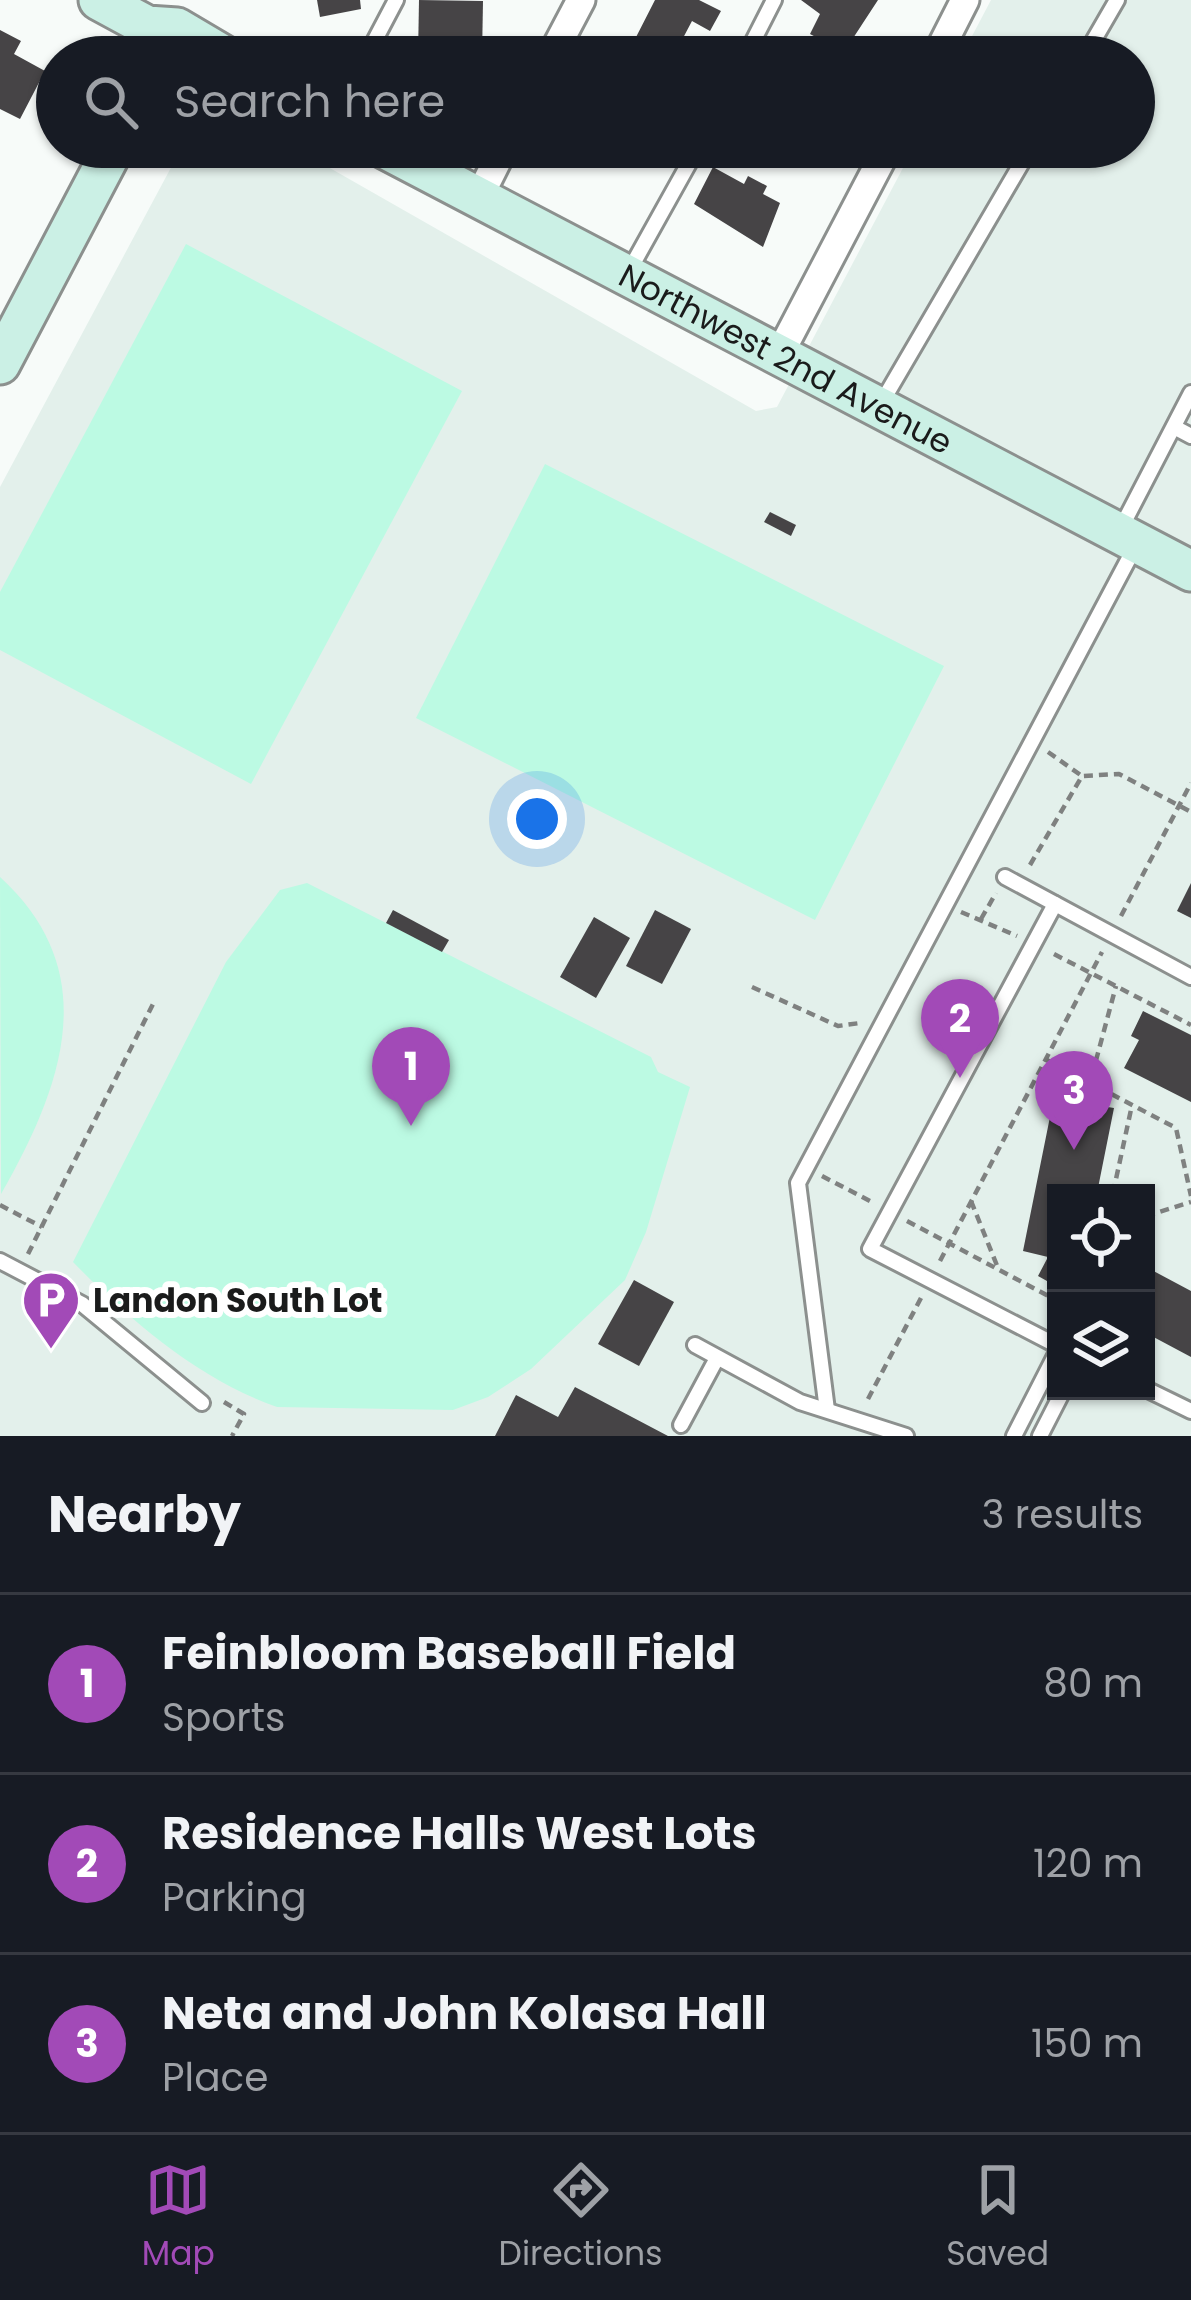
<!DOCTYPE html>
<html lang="en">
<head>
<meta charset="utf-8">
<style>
  body { margin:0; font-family:Poppins,sans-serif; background:#242831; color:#f1f3f6 }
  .controls { position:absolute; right:36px; bottom:36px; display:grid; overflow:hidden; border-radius:0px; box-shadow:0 3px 9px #0004 }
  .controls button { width:108px; height:108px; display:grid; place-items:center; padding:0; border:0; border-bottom:3px solid #363941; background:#171b24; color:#f1f3f6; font:60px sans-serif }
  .you { position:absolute; left:537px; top:819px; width:42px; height:42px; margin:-30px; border:9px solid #fff; border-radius:50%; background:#1a73e8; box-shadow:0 0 0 18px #1a73e833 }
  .badge { display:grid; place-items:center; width:78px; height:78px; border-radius:50%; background:#a24ab7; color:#fff; font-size:39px; font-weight:700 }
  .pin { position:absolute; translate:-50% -99px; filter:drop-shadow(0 3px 6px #0008) }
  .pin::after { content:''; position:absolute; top:63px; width:42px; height:36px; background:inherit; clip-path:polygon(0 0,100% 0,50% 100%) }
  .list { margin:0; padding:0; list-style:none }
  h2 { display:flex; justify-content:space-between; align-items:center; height:156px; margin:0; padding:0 48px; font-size:51px }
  h2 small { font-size:39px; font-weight:400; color:#9ea1a6 }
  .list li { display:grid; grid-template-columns:78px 1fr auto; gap:36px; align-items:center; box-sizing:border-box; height:180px; padding:0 48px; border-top:3px solid #363941 }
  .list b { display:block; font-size:45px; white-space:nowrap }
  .list p { margin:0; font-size:39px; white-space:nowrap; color:#9ea1a6 }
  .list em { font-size:39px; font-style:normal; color:#9ea1a6 }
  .icon { flex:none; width:66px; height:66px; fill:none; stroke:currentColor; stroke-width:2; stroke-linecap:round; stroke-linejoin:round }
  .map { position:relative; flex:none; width:1191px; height:1436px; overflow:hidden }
  .search { position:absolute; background:#171b24; box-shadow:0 3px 9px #0004; left:36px; right:36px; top:36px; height:132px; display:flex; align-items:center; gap:30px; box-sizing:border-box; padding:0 42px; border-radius:66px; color:#9ea1a6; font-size:45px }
  .sheet { height:696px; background:#171b24 }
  nav { display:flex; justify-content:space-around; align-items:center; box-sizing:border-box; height:168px; border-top:3px solid #363941; background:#171b24; font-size:33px; color:#9ea1a6 }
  nav a { display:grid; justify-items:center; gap:6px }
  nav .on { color:#a24ab7 }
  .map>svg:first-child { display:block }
  .built { fill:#e3f0eb; fill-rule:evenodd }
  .green { fill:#bcfae3 }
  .building { fill:#464446 }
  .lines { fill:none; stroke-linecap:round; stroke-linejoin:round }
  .lane-casing { stroke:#8c908e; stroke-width:20 }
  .street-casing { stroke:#8c908e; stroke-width:33 }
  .secondary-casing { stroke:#8c908e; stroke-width:45 }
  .path { stroke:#7f8180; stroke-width:4.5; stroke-dasharray:9 6; stroke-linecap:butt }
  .lane { stroke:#fff; stroke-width:14 }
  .street { stroke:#fff; stroke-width:27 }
  .secondary { stroke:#cbf0e5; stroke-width:39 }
  .labels { text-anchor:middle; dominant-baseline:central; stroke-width:12; stroke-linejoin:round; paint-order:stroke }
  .street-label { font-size:33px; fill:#1a1b1b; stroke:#fff }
  .poi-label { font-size:33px; font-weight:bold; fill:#1a1b1b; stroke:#fff; text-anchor:start }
</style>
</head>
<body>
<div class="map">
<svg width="1191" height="1436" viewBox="0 0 1191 1436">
  <rect width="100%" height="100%" fill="#f7fbf9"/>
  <path class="built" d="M991,0H1191V1436H0V487L182,147H293L756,411L777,407L914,147H1134V57H961ZM1056,1193H1146V1391H1056Z"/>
  <g class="green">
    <path d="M186,244L462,391L251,784L0,650V592Z"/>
    <path d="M545,464L944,666L815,920L416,718Z"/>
    <path d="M0,877C105,973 62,1087 1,1194Z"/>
    <path d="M307,883L651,1057L658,1072L690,1087L646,1232L625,1280L531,1369L488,1397L453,1410L277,1407C199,1380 130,1320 73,1262L226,962L280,890Z"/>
  </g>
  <g class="building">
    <path d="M317,0H360L361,9L320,17Z"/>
    <path d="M419,0L483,1L482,57H418Z"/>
    <path d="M655,0H699L721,11L710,31L692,21L673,57H655L632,45Z"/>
    <path d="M801,0H878L844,52L810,34L820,14Z"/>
    <path d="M0,30L21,41L14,54L45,71L20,119L0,109Z"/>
    <path d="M608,147H649V165L608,166Z"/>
    <path d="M713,167L744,184L748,176L767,186L763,194L780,203L763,247L694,204Z"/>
    <path d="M770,512L796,525L791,536L764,522Z"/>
    <path d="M1191,883V918L1177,911Z"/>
    <path d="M393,910L449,940L442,952L386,923Z"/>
    <path d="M655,910L691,929L662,984L626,966Z"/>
    <path d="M594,917L630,938L596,998L560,977Z"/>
    <path d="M1143,1011L1191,1035V1102L1124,1068L1139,1040L1131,1036Z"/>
    <path d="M1055,1092L1092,1095L1095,1105L1114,1108L1097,1193H1056V1286L1038,1276L1048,1257L1023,1251Z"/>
    <path d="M1146,1267L1191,1291V1357L1146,1333Z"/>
    <path d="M634,1280L674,1302L639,1366L598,1344Z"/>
    <path d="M575,1387L668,1436H495L516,1395L558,1417Z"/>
  </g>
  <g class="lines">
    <defs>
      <g id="lane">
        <path d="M366,57L396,0"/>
        <path d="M745,57L774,0"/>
        <path d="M1084,57L1117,0"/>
        <path d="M629,271L698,147"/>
        <path d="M879,407L1031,147"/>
        <path d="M1174,427L1191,436"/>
        <path d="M1121,528L1191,393"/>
        <path d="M1005,877L1191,977"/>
        <path d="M1055,904L870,1249L1056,1345"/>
        <path d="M0,1261L82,1304L202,1403"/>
        <path d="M695,1345L800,1402L906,1436"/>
        <path d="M1146,1389L1191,1411"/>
        <path d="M827,1410L798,1183L1135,547"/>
        <path d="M681,1425L717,1358"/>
        <path d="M1014,1436L1056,1354"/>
        <path d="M1040,1436L1063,1391"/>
      </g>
      <g id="street">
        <path d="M551,57L581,0"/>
        <path d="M936,57L965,0"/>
        <path d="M478,199L504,147"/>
        <path d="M779,355L888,147"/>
      </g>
      <g id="secondary">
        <path d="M99,0L147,26L177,28L226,57"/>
        <path id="s1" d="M382,147L1191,571"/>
        <path d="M0,364L114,147"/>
      </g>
    </defs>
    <use href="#lane" class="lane-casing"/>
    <use href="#street" class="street-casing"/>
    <use href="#secondary" class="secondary-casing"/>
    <g class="path">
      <path d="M1048,752L1082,776"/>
      <path d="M1030,865L1082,776L1119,774L1191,812"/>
      <path d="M961,912L1017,936"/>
      <path d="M1121,916L1191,783"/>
      <path d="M981,919L996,893"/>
      <path d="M1054,954L1191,1025"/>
      <path d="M752,987L838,1026L860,1023"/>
      <path d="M1045,1059L1176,1128L1191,1196"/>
      <path d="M1088,1090L1116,986"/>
      <path d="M822,1176L870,1201"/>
      <path d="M1113,1193L1132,1105"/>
      <path d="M971,1201L998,1268"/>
      <path d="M0,1205L42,1227"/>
      <path d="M1146,1216L1191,1202"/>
      <path d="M907,1221L1056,1300"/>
      <path d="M28,1254L153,1004"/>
      <path d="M940,1261L1102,952"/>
      <path d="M868,1399L921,1298"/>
      <path d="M224,1402L244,1414L232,1436"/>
    </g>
    <use href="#lane" class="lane"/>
    <use href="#street" class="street"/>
    <use href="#secondary" class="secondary"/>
  </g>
  <defs>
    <symbol id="parking-pin" viewBox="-11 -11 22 30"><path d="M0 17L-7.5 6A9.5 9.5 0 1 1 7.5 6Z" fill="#a24ab7" stroke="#fff"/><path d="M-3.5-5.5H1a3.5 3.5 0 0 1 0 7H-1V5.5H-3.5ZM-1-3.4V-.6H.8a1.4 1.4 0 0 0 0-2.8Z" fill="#fff"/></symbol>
  </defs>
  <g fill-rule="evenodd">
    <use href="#parking-pin" x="18" y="1267" width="66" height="90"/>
  </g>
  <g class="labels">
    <g class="street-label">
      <text stroke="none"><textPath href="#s1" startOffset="456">Northwest 2nd Avenue</textPath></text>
    </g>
    <g class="poi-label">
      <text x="93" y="1300">Landon South Lot</text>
    </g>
  </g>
</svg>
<div class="controls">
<button><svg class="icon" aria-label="locate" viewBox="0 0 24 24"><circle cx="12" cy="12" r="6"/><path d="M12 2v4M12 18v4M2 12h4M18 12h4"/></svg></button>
<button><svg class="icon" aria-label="layers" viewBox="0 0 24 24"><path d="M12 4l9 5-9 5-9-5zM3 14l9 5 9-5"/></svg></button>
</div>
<div class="you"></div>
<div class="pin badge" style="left:411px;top:1126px">1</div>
<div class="pin badge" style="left:960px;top:1078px">2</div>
<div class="pin badge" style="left:1074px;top:1150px">3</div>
<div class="search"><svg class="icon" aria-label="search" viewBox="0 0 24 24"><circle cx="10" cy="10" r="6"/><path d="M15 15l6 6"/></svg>Search here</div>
</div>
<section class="sheet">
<h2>Nearby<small>3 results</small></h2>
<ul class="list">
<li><span class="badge">1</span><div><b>Feinbloom Baseball Field</b><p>Sports</p></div><em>80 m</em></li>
<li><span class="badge">2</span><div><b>Residence Halls West Lots</b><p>Parking</p></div><em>120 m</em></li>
<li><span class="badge">3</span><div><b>Neta and John Kolasa Hall</b><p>Place</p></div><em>150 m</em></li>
</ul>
</section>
<nav>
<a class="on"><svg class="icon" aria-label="map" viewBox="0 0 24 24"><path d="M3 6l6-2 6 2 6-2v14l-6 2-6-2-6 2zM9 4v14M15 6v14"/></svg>Map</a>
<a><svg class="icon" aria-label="directions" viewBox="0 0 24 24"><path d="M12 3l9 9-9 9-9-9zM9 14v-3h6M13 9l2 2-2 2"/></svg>Directions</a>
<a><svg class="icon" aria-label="saved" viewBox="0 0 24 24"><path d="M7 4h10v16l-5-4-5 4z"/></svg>Saved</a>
</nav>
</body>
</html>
